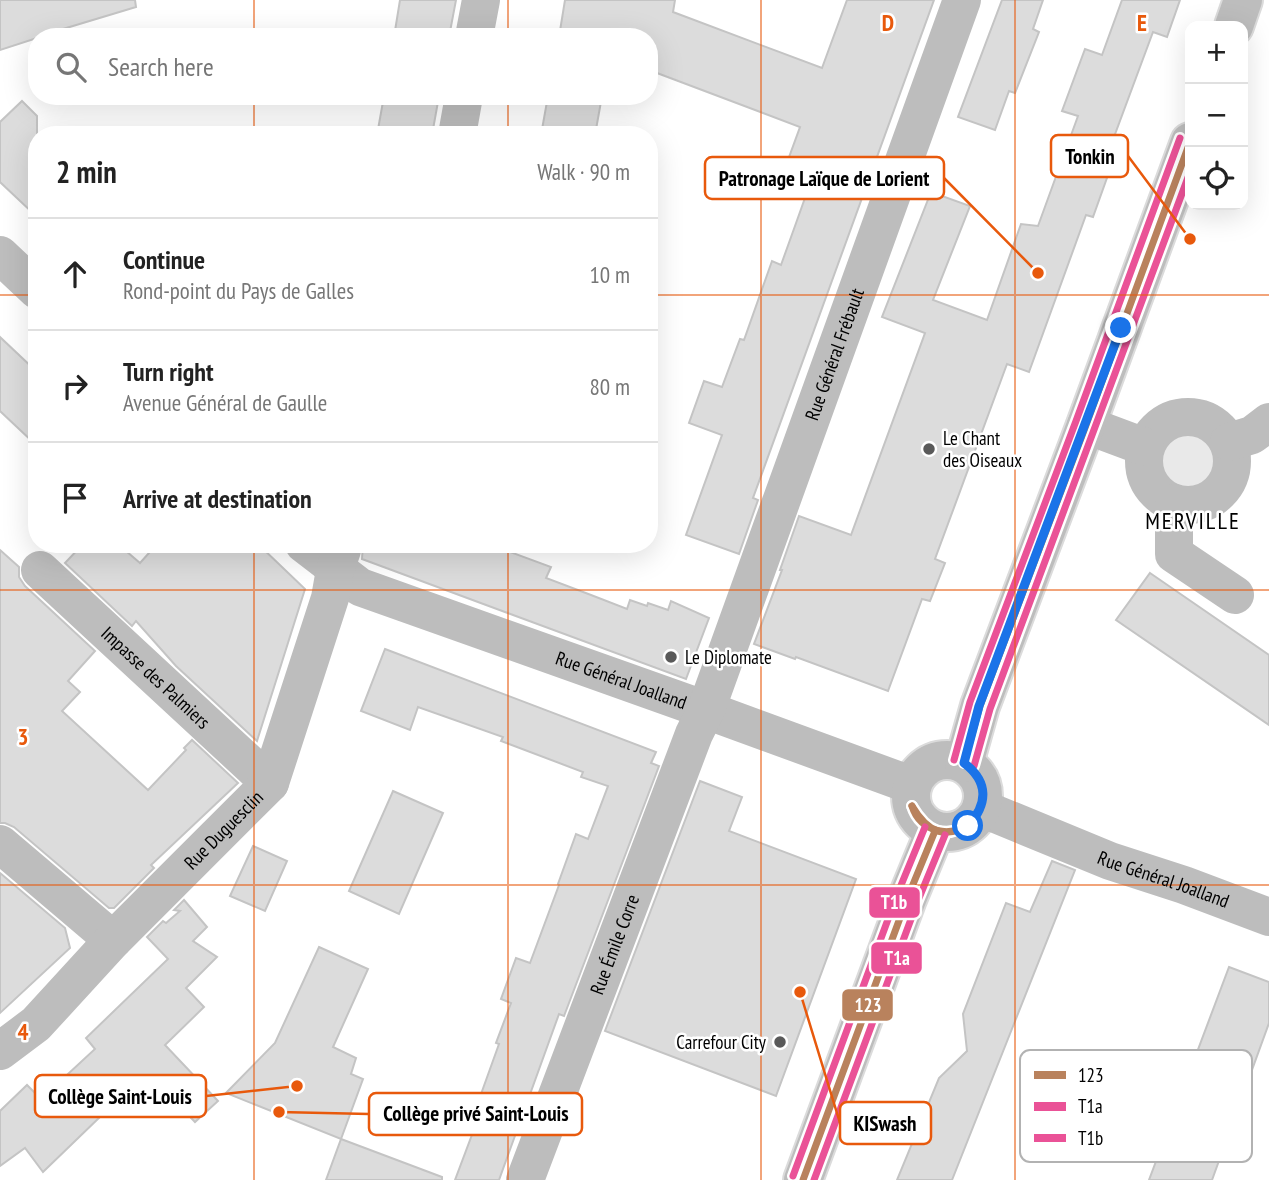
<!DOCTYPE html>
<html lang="en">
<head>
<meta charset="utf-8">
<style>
  body { margin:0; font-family:"PT Sans Narrow",sans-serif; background:#f6f6f6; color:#222 }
  .controls { position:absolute; right:21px; top:21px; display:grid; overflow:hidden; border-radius:14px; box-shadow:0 7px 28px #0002 }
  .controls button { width:63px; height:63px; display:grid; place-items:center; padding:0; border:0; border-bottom:2px solid #e0e0e0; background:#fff; color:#222; font:35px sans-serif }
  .stop { position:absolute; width:21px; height:21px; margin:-16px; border:5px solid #1a73e8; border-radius:50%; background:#fff }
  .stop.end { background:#1a73e8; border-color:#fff; box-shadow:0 2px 7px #0008 }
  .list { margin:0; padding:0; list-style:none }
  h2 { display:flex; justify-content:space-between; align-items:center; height:91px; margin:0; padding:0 28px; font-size:30px }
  h2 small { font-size:23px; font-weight:400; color:#767676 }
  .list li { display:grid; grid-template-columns:46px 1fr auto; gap:21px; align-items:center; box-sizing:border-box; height:112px; padding:0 28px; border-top:2px solid #e0e0e0 }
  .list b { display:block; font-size:26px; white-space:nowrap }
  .list p { margin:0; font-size:23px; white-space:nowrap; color:#767676 }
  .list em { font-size:23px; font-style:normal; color:#767676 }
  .icon { flex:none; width:38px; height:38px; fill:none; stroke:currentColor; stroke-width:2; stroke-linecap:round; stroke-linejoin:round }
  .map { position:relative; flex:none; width:1269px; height:1180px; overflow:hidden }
  .search { position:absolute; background:#fff; box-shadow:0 7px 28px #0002; left:28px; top:28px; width:630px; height:77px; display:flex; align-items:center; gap:18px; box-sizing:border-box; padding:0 24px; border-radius:28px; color:#767676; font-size:26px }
  .panel { position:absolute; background:#fff; box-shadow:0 7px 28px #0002; left:28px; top:126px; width:630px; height:427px; border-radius:28px }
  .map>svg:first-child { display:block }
  .green { fill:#e9e9e9 }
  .building { fill:#dcdcdc; stroke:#c4c4c4; stroke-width:2 }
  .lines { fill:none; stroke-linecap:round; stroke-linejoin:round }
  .major-casing { stroke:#dbdbdb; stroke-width:42 }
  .minor { stroke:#bdbdbd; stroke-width:38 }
  .major { stroke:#bdbdbd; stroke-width:38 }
  .bus-1-casing { stroke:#fff; stroke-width:12 }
  .bus-2-casing { stroke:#fff; stroke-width:12 }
  .bus-3-casing { stroke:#fff; stroke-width:12 }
  .bus-1 { stroke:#b9825d; stroke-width:7 }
  .bus-2 { stroke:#ea5297; stroke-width:7 }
  .bus-3 { stroke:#ea5297; stroke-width:7 }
  .route { stroke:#1a73e8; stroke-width:9 }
  .grid { fill:none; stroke:#e8590c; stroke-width:2; stroke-opacity:0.55 }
  .poi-dot { fill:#595959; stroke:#fff; stroke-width:2.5 }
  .labels { text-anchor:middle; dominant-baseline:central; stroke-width:5; stroke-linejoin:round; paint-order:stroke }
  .street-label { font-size:19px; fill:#000; stroke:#fff }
  .poi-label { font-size:19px; fill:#000; stroke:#fff; text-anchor:start }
  .quarter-label { font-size:23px; letter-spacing:2px; fill:#000; stroke:#fff }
  .key { fill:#fff; stroke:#b2b2b2; stroke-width:2 }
  .key-label { font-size:19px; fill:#000 }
  .grid-label { font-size:23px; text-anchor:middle; font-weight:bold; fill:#e8590c; stroke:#fff; stroke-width:5; stroke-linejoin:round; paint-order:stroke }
  .leader { fill:none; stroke:#e8590c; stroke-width:2.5 }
  .callout-dot { fill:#e8590c; stroke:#fff; stroke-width:2.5 }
  .callout { fill:#fff; stroke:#e8590c; stroke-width:2.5 }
  .callout-label { font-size:21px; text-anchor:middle; font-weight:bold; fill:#000 }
  .line-badge { stroke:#fff; stroke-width:2.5 }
  .badge-label { font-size:19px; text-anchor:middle; font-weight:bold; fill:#fff }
</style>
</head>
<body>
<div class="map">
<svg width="1269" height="1180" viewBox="0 0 1269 1180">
  <rect width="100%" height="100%" fill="#fff"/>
  <circle class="green" cx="1187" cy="460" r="33"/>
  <g class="building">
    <path d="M0,0H135L136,7L63,29L65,37H37V38L0,50Z"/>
    <path d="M400,0H456L449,37H394Z"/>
    <path d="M565,0H675L673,12L822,68L847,0H934L753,498L758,500L739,554L686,535L722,435L689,423L704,381L722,387L740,339L744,340L772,261L781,265L795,226L811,181L784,171L800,127L649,70V37H559Z"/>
    <path d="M1002,0H1043L1033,29L1039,32L1015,93L1009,91L995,130L958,117Z"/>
    <path d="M1122,0H1180L1167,37L1153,32L1101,172L1108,175L1093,217L1086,215L1029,372L1007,364L935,559L945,563L930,601L922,599L888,691L796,657L795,659L754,644L782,570H780L799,516L851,535L925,333L882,317L931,192L970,206L933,300L987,320L1021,224L1038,226L1078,116L1062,111L1085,49L1102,55Z"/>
    <path d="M384,96H439L432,135H377Z"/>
    <path d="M548,96H602L595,135H541Z"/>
    <path d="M22,101L37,116V217L0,182V122Z"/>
    <path d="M0,337L37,372V446L0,411Z"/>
    <path d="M83,544H104L111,551H126L140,563L157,544H258L305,589L257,741L176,666L136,621L132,626L65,563Z"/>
    <path d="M363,544H513L510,552L551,567L546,578L591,595L627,609L630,600L647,606L648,603L668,610L671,601L709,618L686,679L362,559Z"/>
    <path d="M0,550L19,567V577L25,586L95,651L68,681L80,692L62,711L148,790L186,750L184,748L192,740L238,783L151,865L154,868L114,908H109L14,827L5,823H0Z"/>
    <path d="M1150,573L1269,655V725L1116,620Z"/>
    <path d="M385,649L656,752L651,763L659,766L564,1016L559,1014L499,1180H455L476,1124L471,1122L499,1044L496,1043L511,1003L501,999L516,958L530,963L559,885L558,884L576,834L588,839L608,786L581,777L583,772L501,741L503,737L418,707L410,730L361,711Z"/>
    <path d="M700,781L742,797L729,831L856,879L776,1096L605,1031Z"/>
    <path d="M393,791L443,813L399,914L349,891Z"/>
    <path d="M253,846L287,861L265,911L230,896Z"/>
    <path d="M1052,861L1075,870L952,1180H897L939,1078L967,1051L963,1014L1006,903L1030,912Z"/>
    <path d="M0,873L65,928L70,948L0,1013Z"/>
    <path d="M184,900L207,927L193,941L217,957L186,988L204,1007L165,1045L218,1101L195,1122L152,1077L136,1092L131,1087L43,1172L25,1148L0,1166V1111L27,1085L41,1099L95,1049L86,1038L168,959L147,937L163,921L166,923L180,911L174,910Z"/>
    <path d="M319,947L368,969L333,1047L356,1058L351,1074L363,1079L341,1139L226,1093L275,1043Z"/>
    <path d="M1229,967L1269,982V1023L1212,1180H1149Z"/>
    <path d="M341,1139L442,1177V1180H326Z"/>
  </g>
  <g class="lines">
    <defs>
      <g id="major">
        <path d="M1234,26L1243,0"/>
        <circle cx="947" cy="796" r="36"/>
        <path d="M964,763L980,706L1086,425L1190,142"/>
        <path d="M803,1180L907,899L935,831"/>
      </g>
    </defs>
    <use href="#major" class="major-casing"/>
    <g class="minor">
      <path d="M474,37L481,0"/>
      <path d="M457,135L464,96"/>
      <path d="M0,255L37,290"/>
      <circle cx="1188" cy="461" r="44"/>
      <path d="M1086,425L1145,447"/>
      <path d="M1229,442L1252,435L1269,422"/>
      <path d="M1174,503V554L1235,595"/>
      <path id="s1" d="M304,544L360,587L706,710L911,785"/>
      <path id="s2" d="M40,570L270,783"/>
      <path id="s3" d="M981,808L1110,861L1184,885L1269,917"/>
      <path d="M0,844L113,940"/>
      <path id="s4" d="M0,1051L36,1024L113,940L270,783L330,598L335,570L342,550"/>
      <path id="s5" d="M525,1180L694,734L706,710L962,0"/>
    </g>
    <use href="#major" class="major"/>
    <defs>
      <g id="bus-1">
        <path d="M964,763L980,706L1086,425L1190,142"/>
        <path d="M912,806C927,831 945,842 972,822"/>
        <path d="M912,806C920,833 951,839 972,822"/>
        <path d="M803,1180L907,899L935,831"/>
      </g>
      <g id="bus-2">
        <path d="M974,766L990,709L1190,172"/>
        <path d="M814,1180L917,903L945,835"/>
      </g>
      <g id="bus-3">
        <path d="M954,760L970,702L1076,421L1180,138"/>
        <path d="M793,1176L897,895L925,827"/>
      </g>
    </defs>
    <use href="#bus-1" class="bus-1-casing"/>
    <use href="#bus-2" class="bus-2-casing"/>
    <use href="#bus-3" class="bus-3-casing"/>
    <use href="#bus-1" class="bus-1"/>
    <use href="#bus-2" class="bus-2"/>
    <use href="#bus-3" class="bus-3"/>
  </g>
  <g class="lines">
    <path class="route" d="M968,826C988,804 989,782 964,763L979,706L1121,328"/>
  </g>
  <path class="grid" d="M254,0V37M508,0V37M761,0V1180M1015,0V1180M254,96V135M508,96V135M0,295H37M649,295H1269M254,544V1180M508,544V1180M0,590H1269M0,885H1269"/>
  <g class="poi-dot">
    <circle cx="929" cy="449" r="7"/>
    <circle cx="671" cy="657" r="7"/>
    <circle cx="780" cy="1042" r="7"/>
  </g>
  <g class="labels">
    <g class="street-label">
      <text stroke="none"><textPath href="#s5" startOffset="882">Rue Général Frébault</textPath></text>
      <text stroke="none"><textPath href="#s2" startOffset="158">Impasse des Palmiers</textPath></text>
      <text stroke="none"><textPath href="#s1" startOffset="348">Rue Général Joalland</textPath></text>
      <text stroke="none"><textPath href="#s4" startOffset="315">Rue Duguesclin</textPath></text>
      <text stroke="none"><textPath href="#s3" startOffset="196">Rue Général Joalland</textPath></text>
      <text stroke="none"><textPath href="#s5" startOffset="252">Rue Émile Corre</textPath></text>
    </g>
    <g class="poi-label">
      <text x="943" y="438">Le Chant<tspan x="943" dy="22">des Oiseaux</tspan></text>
      <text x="685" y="657">Le Diplomate</text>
      <text x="766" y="1042" text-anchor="end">Carrefour City</text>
    </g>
    <g class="quarter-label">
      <text x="1193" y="520">MERVILLE</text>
    </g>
  </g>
  <rect x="1020" y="1050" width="232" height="112" rx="10" class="key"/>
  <rect x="1034" y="1071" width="32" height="8" fill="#b9825d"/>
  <rect x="1034" y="1102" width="32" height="9" fill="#ea5297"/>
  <rect x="1034" y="1134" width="32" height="8" fill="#ea5297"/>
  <g class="key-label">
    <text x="1078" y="1082">123</text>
    <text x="1078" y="1113">T1a</text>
    <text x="1078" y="1145">T1b</text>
  </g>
  <g class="grid-label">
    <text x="888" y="31">D</text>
    <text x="1142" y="31">E</text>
    <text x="23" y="745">3</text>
    <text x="23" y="1040">4</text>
  </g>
  <path class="leader" d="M1190 239L1128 156M1038 273L944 178M297 1086L206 1096M279 1112L369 1114M800 992L840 1123"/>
  <g class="callout-dot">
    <circle cx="1190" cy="239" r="7"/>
    <circle cx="1038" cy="273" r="7"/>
    <circle cx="297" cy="1086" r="7"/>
    <circle cx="279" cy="1112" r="7"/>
    <circle cx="800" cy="992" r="7"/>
  </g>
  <g class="callout">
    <rect x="1051" y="135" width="77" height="42" rx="7"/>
    <rect x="705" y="157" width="239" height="42" rx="7"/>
    <rect x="35" y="1075" width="171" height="42" rx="7"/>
    <rect x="369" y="1093" width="213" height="42" rx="7"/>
    <rect x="840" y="1102" width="91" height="42" rx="7"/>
  </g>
  <g class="callout-label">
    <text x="1090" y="164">Tonkin</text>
    <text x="824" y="186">Patronage Laïque de Lorient</text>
    <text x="120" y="1104">Collège Saint-Louis</text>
    <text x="476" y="1121">Collège privé Saint-Louis</text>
    <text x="885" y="1131">KISwash</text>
  </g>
  <g class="line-badge">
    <rect x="868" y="886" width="53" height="33" rx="7" fill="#ea5297"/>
    <rect x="870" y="941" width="53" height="34" rx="7" fill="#ea5297"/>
    <rect x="841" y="988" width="53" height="34" rx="7" fill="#b9825d"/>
  </g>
  <g class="badge-label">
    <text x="894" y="909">T1b</text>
    <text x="897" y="965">T1a</text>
    <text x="868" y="1012">123</text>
  </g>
</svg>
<div class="controls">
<button>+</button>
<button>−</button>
<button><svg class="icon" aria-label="locate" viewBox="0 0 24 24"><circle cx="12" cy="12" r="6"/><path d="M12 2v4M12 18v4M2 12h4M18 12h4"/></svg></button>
</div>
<div class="stop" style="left:968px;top:826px"></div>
<div class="stop end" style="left:1121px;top:328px"></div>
<div class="search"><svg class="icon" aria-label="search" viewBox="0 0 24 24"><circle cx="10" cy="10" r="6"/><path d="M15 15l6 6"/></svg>Search here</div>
<section class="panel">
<h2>2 min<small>Walk · 90 m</small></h2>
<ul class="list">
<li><svg class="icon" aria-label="ahead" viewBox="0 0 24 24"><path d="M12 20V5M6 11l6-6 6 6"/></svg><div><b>Continue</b><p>Rond-point du Pays de Galles</p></div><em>10 m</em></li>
<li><svg class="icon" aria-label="right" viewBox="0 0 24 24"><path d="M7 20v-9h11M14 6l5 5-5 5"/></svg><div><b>Turn right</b><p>Avenue Général de Gaulle</p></div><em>80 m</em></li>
<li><svg class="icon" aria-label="arrive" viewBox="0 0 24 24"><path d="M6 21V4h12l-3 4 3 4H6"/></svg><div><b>Arrive at destination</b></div></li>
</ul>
</section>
</div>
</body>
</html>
